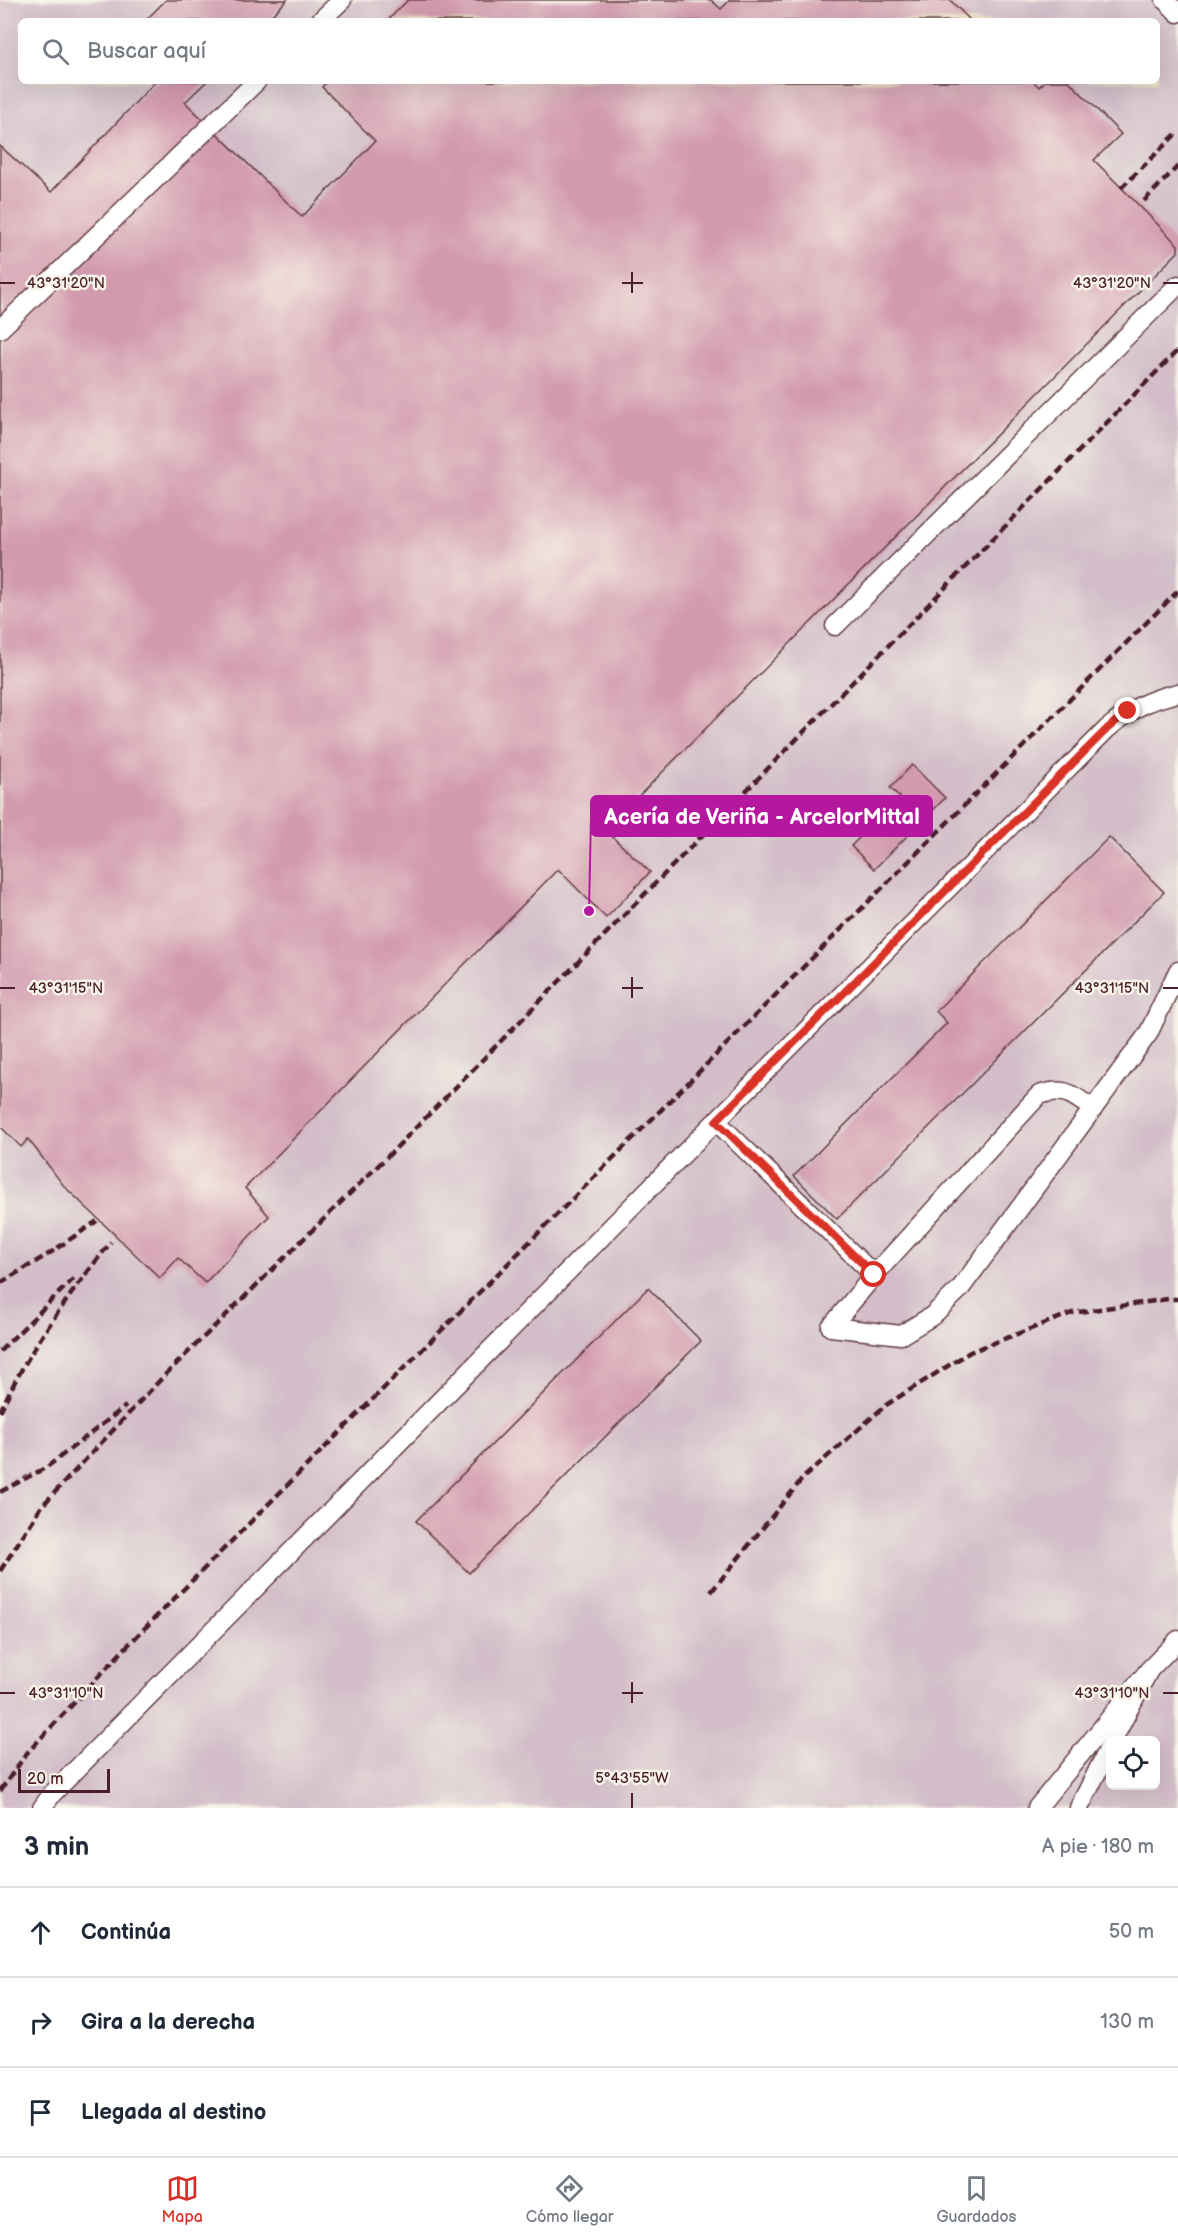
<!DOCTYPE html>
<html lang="es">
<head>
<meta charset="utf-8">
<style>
  body { margin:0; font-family:"Balsamiq Sans",sans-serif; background:#f6f6f7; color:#1f2937 }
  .controls { position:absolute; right:18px; bottom:18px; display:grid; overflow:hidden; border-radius:9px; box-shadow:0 6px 24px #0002 }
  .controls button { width:54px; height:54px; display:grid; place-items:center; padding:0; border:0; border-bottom:2px solid #e0e1e3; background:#fff; color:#1f2937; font:30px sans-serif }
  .scale { position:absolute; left:18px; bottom:15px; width:92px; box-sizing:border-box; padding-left:6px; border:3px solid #4a1f2b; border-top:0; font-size:16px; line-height:21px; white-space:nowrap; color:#4a1f2b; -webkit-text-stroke:4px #f7f3e8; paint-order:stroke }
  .stop { position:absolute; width:18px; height:18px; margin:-14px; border:4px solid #d93025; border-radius:50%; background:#fff }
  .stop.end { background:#d93025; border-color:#fff; box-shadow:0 2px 6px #0008 }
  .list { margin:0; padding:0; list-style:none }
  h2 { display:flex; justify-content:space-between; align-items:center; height:78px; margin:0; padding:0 24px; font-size:26px }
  h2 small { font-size:20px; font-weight:400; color:#747a83 }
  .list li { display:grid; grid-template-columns:39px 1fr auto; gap:18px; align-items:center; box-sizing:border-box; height:90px; padding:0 24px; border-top:2px solid #e0e1e3 }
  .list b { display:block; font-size:22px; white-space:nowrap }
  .list em { font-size:20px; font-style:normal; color:#747a83 }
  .icon { flex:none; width:33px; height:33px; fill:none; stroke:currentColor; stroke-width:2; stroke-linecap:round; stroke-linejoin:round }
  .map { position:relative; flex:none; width:1178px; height:1808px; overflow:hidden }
  .search { position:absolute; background:#fff; box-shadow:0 6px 24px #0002; left:18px; right:18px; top:18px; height:66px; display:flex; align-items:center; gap:15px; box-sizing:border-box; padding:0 21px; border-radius:9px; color:#747a83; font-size:22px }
  .sheet { height:348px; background:#fff }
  nav { display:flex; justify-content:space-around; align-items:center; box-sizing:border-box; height:84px; border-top:2px solid #e0e1e3; background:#fff; font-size:16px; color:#747a83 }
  nav a { display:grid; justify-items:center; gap:3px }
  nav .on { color:#d93025 }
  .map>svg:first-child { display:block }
  .industrial { fill:#d2bdc8; fill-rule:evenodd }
  .building { fill:#d29aad }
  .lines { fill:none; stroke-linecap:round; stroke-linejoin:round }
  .lane-casing { stroke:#623c42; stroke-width:21 }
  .lane { stroke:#fff; stroke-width:18 }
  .rail { stroke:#4a1f2b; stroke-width:4.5; stroke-dasharray:9 4.5; stroke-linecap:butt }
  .route { stroke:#d93025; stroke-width:8 }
  .ticks { fill:none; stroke:#4a1f2b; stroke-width:2 }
  .ticks-label { font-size:15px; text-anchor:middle; fill:#4a1f2b; stroke:#f7f3e8; stroke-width:5; stroke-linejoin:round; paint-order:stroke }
  .leader { fill:none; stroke:#b5179e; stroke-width:2 }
  .callout-dot { fill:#b5179e; stroke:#f7f3e8; stroke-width:2 }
  .callout { fill:#b5179e; stroke:#b5179e; stroke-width:2 }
  .callout-label { font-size:22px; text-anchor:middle; font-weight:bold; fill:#fff }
</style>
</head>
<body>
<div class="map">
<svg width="1178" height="1808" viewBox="0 0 1178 1808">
  <rect width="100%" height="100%" fill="#f7f3e8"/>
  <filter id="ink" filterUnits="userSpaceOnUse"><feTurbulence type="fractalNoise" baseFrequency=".0167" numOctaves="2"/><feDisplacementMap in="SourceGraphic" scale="12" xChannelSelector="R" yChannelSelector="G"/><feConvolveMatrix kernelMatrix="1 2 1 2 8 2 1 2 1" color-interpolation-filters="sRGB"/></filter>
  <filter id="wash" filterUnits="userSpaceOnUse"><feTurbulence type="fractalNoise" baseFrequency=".008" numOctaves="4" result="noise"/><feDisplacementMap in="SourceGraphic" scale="24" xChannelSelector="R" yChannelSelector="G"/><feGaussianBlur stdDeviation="1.35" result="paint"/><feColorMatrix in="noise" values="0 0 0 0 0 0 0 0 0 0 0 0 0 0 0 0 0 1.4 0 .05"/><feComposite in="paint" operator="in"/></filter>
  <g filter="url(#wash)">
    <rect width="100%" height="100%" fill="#ece3c4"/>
    <path class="industrial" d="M0,0H1178V1808H0ZM21,21H1157V81H21ZM1110,1740H1156V1786H1110Z"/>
    <g id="blocks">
      <g class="building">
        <path d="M166,0H287L266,21H145Z"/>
        <path d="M408,0H711L721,9L730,0H950L971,21H387Z"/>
        <path d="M156,81H207L185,102L302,217L375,141L322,87L328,81H1033L1039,87L1045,81H1069L1121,134L1094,160L1178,245V252L605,830L650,872L606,918L558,869L245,1188L269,1216L205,1283L178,1258L160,1278L64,1186L28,1139L21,1147L0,1126V146L51,192Z"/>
        <path d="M912,765L945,798L874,869L851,846L900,797L890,788Z"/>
        <path d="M1109,837L1164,892L837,1219L794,1176L947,1023L936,1011Z"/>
        <path d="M648,1288L701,1341L469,1573L416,1521Z"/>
      </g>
    </g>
  </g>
  <g filter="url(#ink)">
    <use href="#blocks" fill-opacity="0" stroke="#623c42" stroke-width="1.5"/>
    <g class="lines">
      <defs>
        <g id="lane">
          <path d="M1165,0L1178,13"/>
          <path d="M320,21L342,0"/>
          <path d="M0,329L257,81"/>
          <path d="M835,626L1178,285"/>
          <path d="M716,1121L874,1275"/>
          <path d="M831,1327L901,1335L932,1316L960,1289L1148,1034L1178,971"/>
          <path d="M831,1327L874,1275L1039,1095C1066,1086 1072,1095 1093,1109"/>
          <path d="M1113,1740L1149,1670L1178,1640"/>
          <path d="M42,1808L52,1794L716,1121L1107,729C1131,709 1147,700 1178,693"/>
          <path d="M1037,1808L1149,1670"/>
          <path d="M1079,1808L1110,1746"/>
        </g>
      </defs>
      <use href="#lane" class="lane-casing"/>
      <use href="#lane" class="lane"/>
      <g class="rail">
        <path d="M1121,188L1178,132"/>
        <path d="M1144,201L1178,166"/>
        <path d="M0,1283L47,1255L97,1221"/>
        <path d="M0,1351L75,1277"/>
        <path d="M0,1412C28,1350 69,1295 111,1242"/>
        <path d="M0,1492L47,1467L126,1406"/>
        <path d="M0,1571L42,1506L162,1378L393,1151L1178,350"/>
        <path d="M711,1592L803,1478L886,1405L970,1352L1072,1313L1168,1299H1178"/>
        <path d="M0,1791L27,1753L131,1642L1178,591"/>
      </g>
    </g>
  </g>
  <g class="lines" filter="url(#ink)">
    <path class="route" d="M874,1275L716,1121L1107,729L1128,711"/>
  </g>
  <path class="ticks" d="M632,272V293M0,283H15M622,283H643M1163,283H1178M632,977V998M0,988H15M622,988H643M1163,988H1178M632,1682V1703M0,1693H15M622,1693H643M1163,1693H1178M632,1793V1808"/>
  <g class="ticks-label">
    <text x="66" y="288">43°31'20"N</text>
    <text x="1112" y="288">43°31'20"N</text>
    <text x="66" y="993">43°31'15"N</text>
    <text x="1112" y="993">43°31'15"N</text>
    <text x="66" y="1698">43°31'10"N</text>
    <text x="1112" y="1698">43°31'10"N</text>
    <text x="632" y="1783">5°43'55"W</text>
  </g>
  <path class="leader" d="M589 911L591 816"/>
  <circle class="callout-dot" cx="589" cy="911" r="6"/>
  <rect class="callout" x="591" y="796" width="341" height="40" rx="6"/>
  <g class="callout-label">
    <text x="762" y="824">Acería de Veriña - ArcelorMittal</text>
  </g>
</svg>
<div class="controls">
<button><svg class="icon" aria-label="locate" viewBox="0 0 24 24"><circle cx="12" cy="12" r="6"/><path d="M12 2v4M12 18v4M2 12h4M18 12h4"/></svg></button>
</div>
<div class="scale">20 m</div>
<div class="stop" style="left:874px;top:1275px"></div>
<div class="stop end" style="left:1128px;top:711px"></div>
<div class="search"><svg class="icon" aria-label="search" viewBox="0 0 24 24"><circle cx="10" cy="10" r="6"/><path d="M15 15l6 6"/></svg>Buscar aquí</div>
</div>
<section class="sheet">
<h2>3 min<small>A pie · 180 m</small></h2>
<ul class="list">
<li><svg class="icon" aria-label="ahead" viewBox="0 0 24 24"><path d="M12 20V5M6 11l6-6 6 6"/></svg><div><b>Continúa</b></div><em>50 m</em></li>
<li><svg class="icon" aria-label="right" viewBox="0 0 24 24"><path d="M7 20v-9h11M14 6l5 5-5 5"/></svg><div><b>Gira a la derecha</b></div><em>130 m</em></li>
<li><svg class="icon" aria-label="arrive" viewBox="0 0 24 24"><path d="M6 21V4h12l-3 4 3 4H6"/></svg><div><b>Llegada al destino</b></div></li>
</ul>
</section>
<nav>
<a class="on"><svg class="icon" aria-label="map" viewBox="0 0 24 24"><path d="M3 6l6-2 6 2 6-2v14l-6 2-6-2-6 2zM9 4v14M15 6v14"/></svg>Mapa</a>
<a><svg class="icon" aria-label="directions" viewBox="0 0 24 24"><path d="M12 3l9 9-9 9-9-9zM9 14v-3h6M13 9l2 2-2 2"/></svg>Cómo llegar</a>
<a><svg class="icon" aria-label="saved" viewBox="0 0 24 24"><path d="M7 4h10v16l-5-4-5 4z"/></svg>Guardados</a>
</nav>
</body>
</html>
